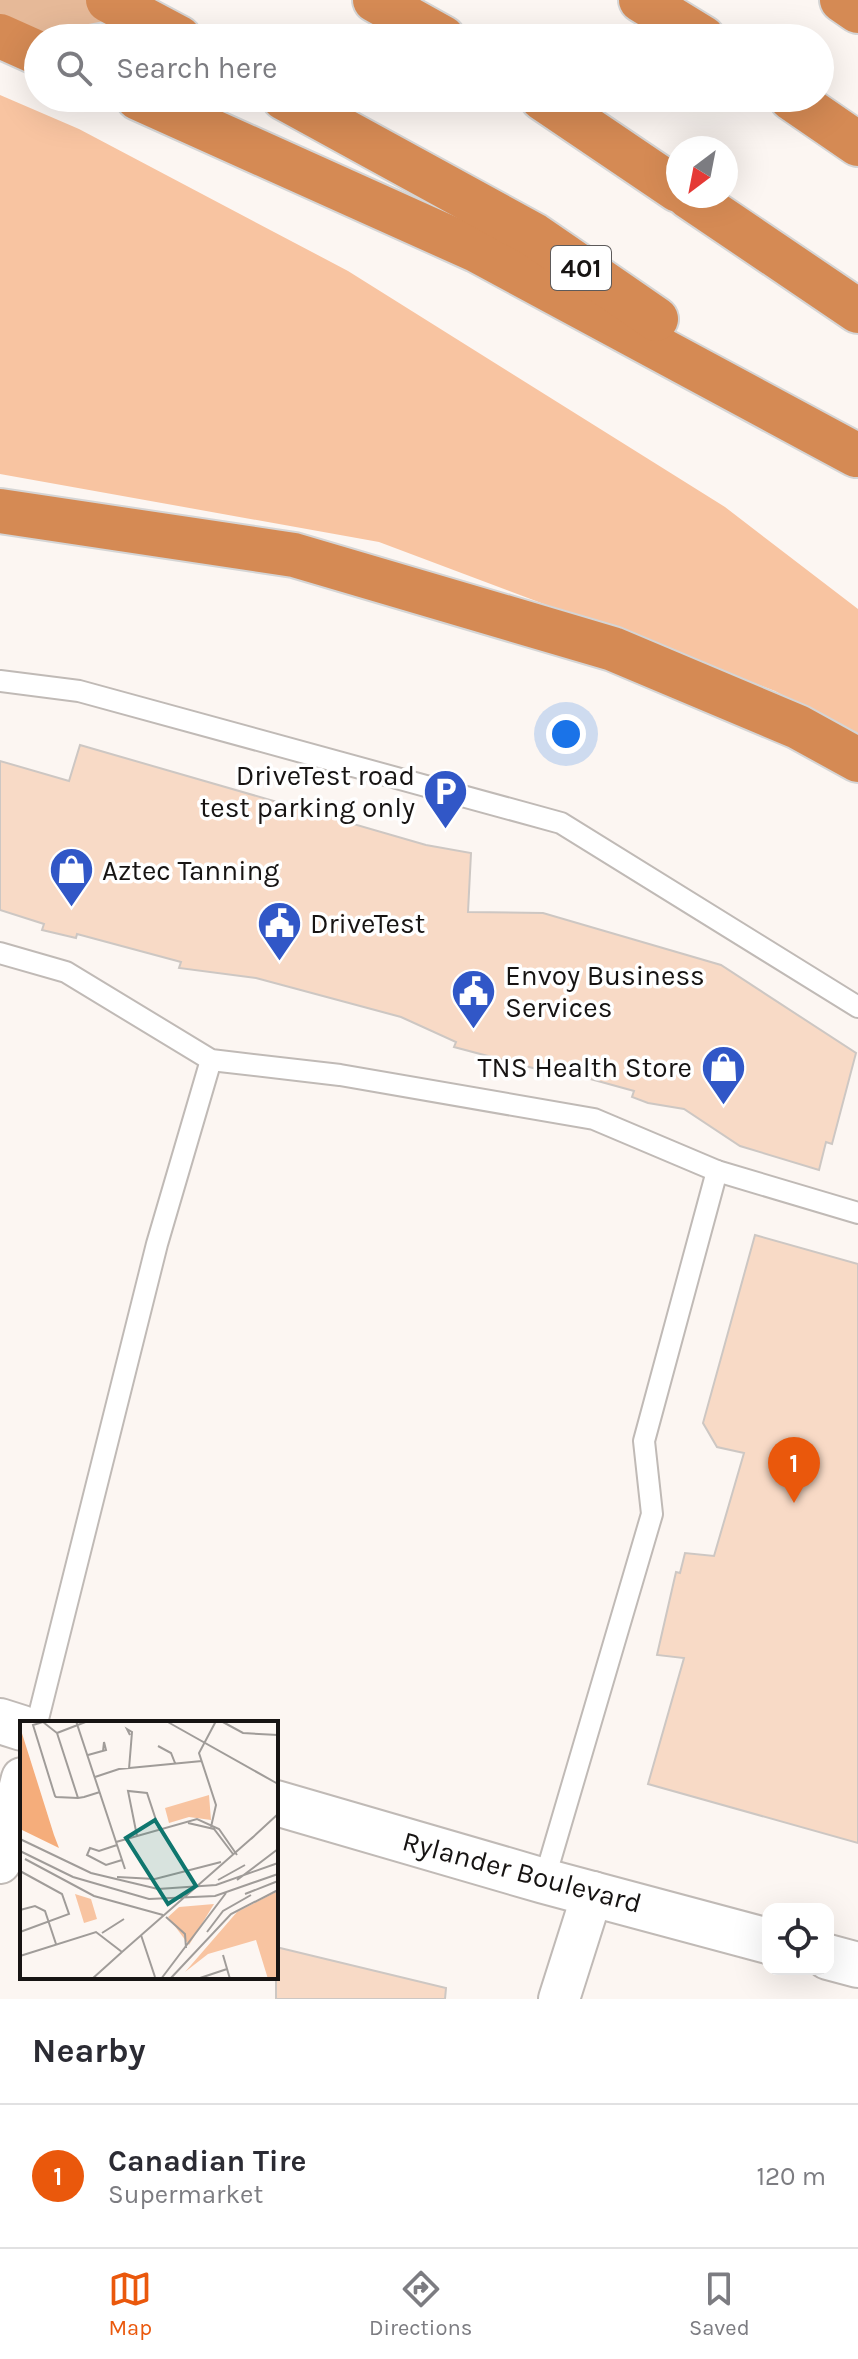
<!DOCTYPE html>
<html lang="en">
<head>
<meta charset="utf-8">
<style>
  body { margin:0; font-family:Karla,sans-serif; background:#f7f7f7; color:#2b2b33 }
  .controls { position:absolute; right:24px; bottom:24px; display:grid; overflow:hidden; border-radius:16px; box-shadow:0 8px 32px #0002 }
  .controls button { width:72px; height:72px; display:grid; place-items:center; padding:0; border:0; border-bottom:2px solid #e1e1e2; background:#fff; color:#2b2b33; font:40px sans-serif }
  .compass { position:absolute; left:666px; top:136px; width:72px; height:72px; border-radius:50%; background:#fff; box-shadow:0 8px 32px #0002; rotate:212deg }
  .you { position:absolute; left:566px; top:734px; width:28px; height:28px; margin:-20px; border:6px solid #fff; border-radius:50%; background:#1a73e8; box-shadow:0 0 0 12px #1a73e833 }
  .badge { display:grid; place-items:center; width:52px; height:52px; border-radius:50%; background:#ea580c; color:#fff; font-size:26px; font-weight:700 }
  .pin { position:absolute; translate:-50% -66px; filter:drop-shadow(0 2px 4px #0008) }
  .pin::after { content:''; position:absolute; top:42px; width:28px; height:24px; background:inherit; clip-path:polygon(0 0,100% 0,50% 100%) }
  .list { margin:0; padding:0; list-style:none }
  h2 { display:flex; justify-content:space-between; align-items:center; height:104px; margin:0; padding:0 32px; font-size:34px }
  h2 small { font-size:26px; font-weight:400; color:#7c7c81 }
  .list li { display:grid; grid-template-columns:52px 1fr auto; gap:24px; align-items:center; box-sizing:border-box; height:144px; padding:0 32px; border-top:2px solid #e1e1e2 }
  .list b { display:block; font-size:30px; white-space:nowrap }
  .list p { margin:0; font-size:26px; white-space:nowrap; color:#7c7c81 }
  .list em { font-size:26px; font-style:normal; color:#7c7c81 }
  .icon { flex:none; width:44px; height:44px; fill:none; stroke:currentColor; stroke-width:2; stroke-linecap:round; stroke-linejoin:round }
  .map { position:relative; flex:none; width:858px; height:1999px; overflow:hidden }
  .search { position:absolute; background:#fff; box-shadow:0 8px 32px #0002; left:24px; right:24px; top:24px; height:88px; display:flex; align-items:center; gap:20px; box-sizing:border-box; padding:0 28px; border-radius:44px; color:#7c7c81; font-size:30px }
  .sheet { height:248px; background:#fff }
  nav { display:flex; justify-content:space-around; align-items:center; box-sizing:border-box; height:112px; border-top:2px solid #e1e1e2; background:#fff; font-size:22px; color:#7c7c81 }
  nav a { display:grid; justify-items:center; gap:4px }
  nav .on { color:#ea580c }
  .map>svg:first-child { display:block }
  .green { fill:#f8c4a1 }
  .building { fill:#f8dac6; stroke:#cdc7c3; stroke-width:2 }
  .lines { fill:none; stroke-linecap:round; stroke-linejoin:round }
  .service-casing { stroke:#c0bab6; stroke-width:24 }
  .minor-casing { stroke:#c0bab6; stroke-width:44 }
  .tertiary-casing { stroke:#c0bab6; stroke-width:48 }
  .primary-casing { stroke:#d5d5d5; stroke-width:48 }
  .motorway-casing { stroke:#d5d5d5; stroke-width:48 }
  .service { stroke:#fff; stroke-width:20 }
  .minor { stroke:#fff; stroke-width:40 }
  .tertiary { stroke:#fff; stroke-width:44 }
  .primary { stroke:#e6b998; stroke-width:44 }
  .motorway { stroke:#d58a54; stroke-width:44 }
  .labels { text-anchor:middle; dominant-baseline:central; stroke-width:7; stroke-linejoin:round; paint-order:stroke }
  .shield { fill:#fff; stroke:#5d5a5a; stroke-width:2 }
  .shield-label { font-size:26px; font-weight:bold; fill:#171413 }
  .poi-label { font-size:28px; fill:#171413; stroke:#fff; text-anchor:start }
  .street-label { font-size:28px; fill:#171413; stroke:#fff }
  .inset-road { fill:none; stroke:#a09c99; stroke-width:2 }
  .view { fill:#0f766e; fill-opacity:0.15; stroke:#0f766e; stroke-width:4 }
  .inset-edge { fill:none; stroke:#171413; stroke-width:4 }
</style>
</head>
<body>
<div class="map">
<svg width="858" height="1999" viewBox="0 0 858 1999">
  <rect width="100%" height="100%" fill="#fcf6f2"/>
  <path class="green" d="M0,95L79,129L348,271L725,507L858,609V736L775,691L379,542L0,474Z"/>
  <g class="building">
    <path d="M80,745L426,845L471,853L468,912L543,913L721,965L856,1053L832,1144L826,1142L819,1170L740,1146L684,1109L648,1103L632,1097L634,1091L565,1072L563,1076L454,1047L456,1042L401,1017L256,978L179,968L181,962L77,934L76,938L42,930L44,924L0,910V761L69,781Z"/>
    <path d="M755,1235L858,1264V1843L648,1784L684,1658L657,1655L676,1572L680,1573L685,1553L714,1556L744,1453L717,1447L703,1423Z"/>
    <path d="M276,1947L446,1988L445,1999H276Z"/>
  </g>
  <g class="lines">
    <defs>
      <g id="service">
        <path d="M0,681L79,691L561,823L858,1007"/>
        <path d="M0,953L66,972L211,1060L340,1075L594,1119L717,1171L644,1441L652,1514L544,1881"/>
        <path d="M717,1171L858,1213"/>
        <path d="M37,1723L157,1244L211,1060"/>
      </g>
      <g id="minor">
        <path d="M0,1863L22,1778"/>
        <path d="M559,1999L593,1892"/>
      </g>
      <g id="tertiary">
        <path d="M0,1721L22,1728"/>
        <path d="M276,1803L544,1881L768,1941"/>
        <path d="M828,1957L858,1965"/>
      </g>
      <path id="primary" d="M0,19L97,0"/>
      <g id="motorway">
        <path d="M108,0L179,38"/>
        <path d="M375,0L443,38"/>
        <path d="M641,0L703,38"/>
        <path d="M842,0L858,11"/>
        <path d="M0,36L38,53"/>
        <path d="M138,98L476,250L856,455"/>
        <path d="M284,98L534,235L656,319"/>
        <path d="M542,98L678,190"/>
        <path d="M791,98L858,144"/>
        <path d="M688,196L858,311"/>
        <path d="M0,511L294,555L613,649L798,727L858,760"/>
      </g>
    </defs>
    <use href="#service" class="service-casing"/>
    <use href="#minor" class="minor-casing"/>
    <use href="#tertiary" class="tertiary-casing"/>
    <use href="#primary" class="primary-casing"/>
    <use href="#motorway" class="motorway-casing"/>
    <use href="#service" class="service"/>
    <use href="#minor" class="minor"/>
    <use href="#tertiary" class="tertiary"/>
    <use href="#primary" class="primary"/>
    <use href="#motorway" class="motorway"/>
  </g>
  <defs>
    <symbol id="parking-pin" viewBox="-11 -11 22 30"><path d="M0 17L-7.5 6A9.5 9.5 0 1 1 7.5 6Z" fill="#3157c7" stroke="#fff"/><path d="M-3.5-5.5H1a3.5 3.5 0 0 1 0 7H-1V5.5H-3.5ZM-1-3.4V-.6H.8a1.4 1.4 0 0 0 0-2.8Z" fill="#fff"/></symbol>
    <symbol id="shop-pin" viewBox="-11 -11 22 30"><path d="M0 17L-7.5 6A9.5 9.5 0 1 1 7.5 6Z" fill="#3157c7" stroke="#fff"/><path d="M-5-2.5h2.3a2.7 3.5 0 0 1 5.4 0H5L5.5 6h-11ZM-1.5-2.5h3a1.5 2.3 0 0 0-3 0Z" fill="#fff"/></symbol>
    <symbol id="civic-pin" viewBox="-11 -11 22 30"><path d="M0 17L-7.5 6A9.5 9.5 0 1 1 7.5 6Z" fill="#3157c7" stroke="#fff"/><path d="M-.6-6.5H3V-4.5H.6V-3L4-1V1h2V6H-6V1h2V-1L-.6-3ZM-1.2 2.5V6h2.4V2.5Z" fill="#fff"/></symbol>
  </defs>
  <g fill-rule="evenodd">
    <use href="#parking-pin" x="420" y="766" width="51" height="69"/>
    <use href="#shop-pin" x="46" y="844" width="51" height="69"/>
    <use href="#civic-pin" x="254" y="898" width="51" height="69"/>
    <use href="#civic-pin" x="448" y="966" width="51" height="69"/>
    <use href="#shop-pin" x="698" y="1042" width="51" height="69"/>
  </g>
  <g class="labels">
    <rect class="shield" x="551" y="246" width="60" height="44" rx="6"/>
    <g class="shield-label">
      <text x="581" y="268">401</text>
    </g>
    <g class="poi-label">
      <text x="415" y="775" text-anchor="end">DriveTest road<tspan x="415" dy="32">test parking only</tspan></text>
      <text x="102" y="870">Aztec Tanning</text>
      <text x="310" y="923">DriveTest</text>
      <text x="505" y="975">Envoy Business<tspan x="505" dy="32">Services</tspan></text>
      <text x="692" y="1067" text-anchor="end">TNS Health Store</text>
    </g>
    <g class="street-label">
      <text transform="translate(522 1872) rotate(15)">Rylander Boulevard</text>
    </g>
  </g>
  <g transform="translate(20 1721)">
    <rect width="258" height="258" fill="#fcf6f2"/>
    <path d="M189,74L191,99L169,96L149,102L145,87ZM258,170V258H248L236,219L188,233L165,251L217,191ZM55,173L71,178L77,198L64,202ZM194,183L169,224L148,196L159,186Z" fill="#f8c4a1"/>
    <path d="M0,6L34,114L39,127L0,108Z" fill="#f5ad7b"/>
    <path class="inset-road" d="M56,0L105,148M146,0L258,63M201,0L223,12L258,14M37,12L68,0M138,25L151,32L155,42M68,34L86,29L84,21L83,30M109,48L112,11L107,8L110,14M75,56L99,48L182,40M58,77L37,12L23,1L13,4L35,75L36,76L58,77L64,76L80,71M168,102L194,108L213,133M191,106L196,84L179,32L196,0M117,115L108,70L127,72L139,108M0,118L71,152L138,168L196,164L258,142M231,118L258,93M96,121L177,98L199,108L217,134M97,124L79,130L70,127L67,134L86,144L102,139M0,130L53,156L129,178L195,175L258,153M5,138L74,175L143,194M0,150L42,173L49,193L0,211M97,156L135,158L201,141M198,159L225,144M217,159L258,128M225,173L258,160M0,189L15,185L25,190L36,223M146,196L165,213L166,227M187,211L203,190L231,174M82,212L104,198M121,214L135,256M203,234L210,258M0,235L76,211L102,231L233,116M72,258L102,231M141,258L206,172M150,258L211,193L258,169M177,258L207,248"/>
    <path class="view" d="M135,99L176,165L148,183L106,117Z"/>
    <rect width="258" height="258" class="inset-edge"/>
  </g>
</svg>
<div class="controls">
<button><svg class="icon" aria-label="locate" viewBox="0 0 24 24"><circle cx="12" cy="12" r="6"/><path d="M12 2v4M12 18v4M2 12h4M18 12h4"/></svg></button>
</div>
<svg class="compass" viewBox="-18 -18 36 36"><path d="M0-13l5 13h-10z" fill="#e53935"/><path d="M0 13l5-13h-10z" fill="#7c7c81"/></svg>
<div class="you"></div>
<div class="pin badge" style="left:794px;top:1503px">1</div>
<div class="search"><svg class="icon" aria-label="search" viewBox="0 0 24 24"><circle cx="10" cy="10" r="6"/><path d="M15 15l6 6"/></svg>Search here</div>
</div>
<section class="sheet">
<h2>Nearby<small></small></h2>
<ul class="list">
<li><span class="badge">1</span><div><b>Canadian Tire</b><p>Supermarket</p></div><em>120 m</em></li>
</ul>
</section>
<nav>
<a class="on"><svg class="icon" aria-label="map" viewBox="0 0 24 24"><path d="M3 6l6-2 6 2 6-2v14l-6 2-6-2-6 2zM9 4v14M15 6v14"/></svg>Map</a>
<a><svg class="icon" aria-label="directions" viewBox="0 0 24 24"><path d="M12 3l9 9-9 9-9-9zM9 14v-3h6M13 9l2 2-2 2"/></svg>Directions</a>
<a><svg class="icon" aria-label="saved" viewBox="0 0 24 24"><path d="M7 4h10v16l-5-4-5 4z"/></svg>Saved</a>
</nav>
</body>
</html>
